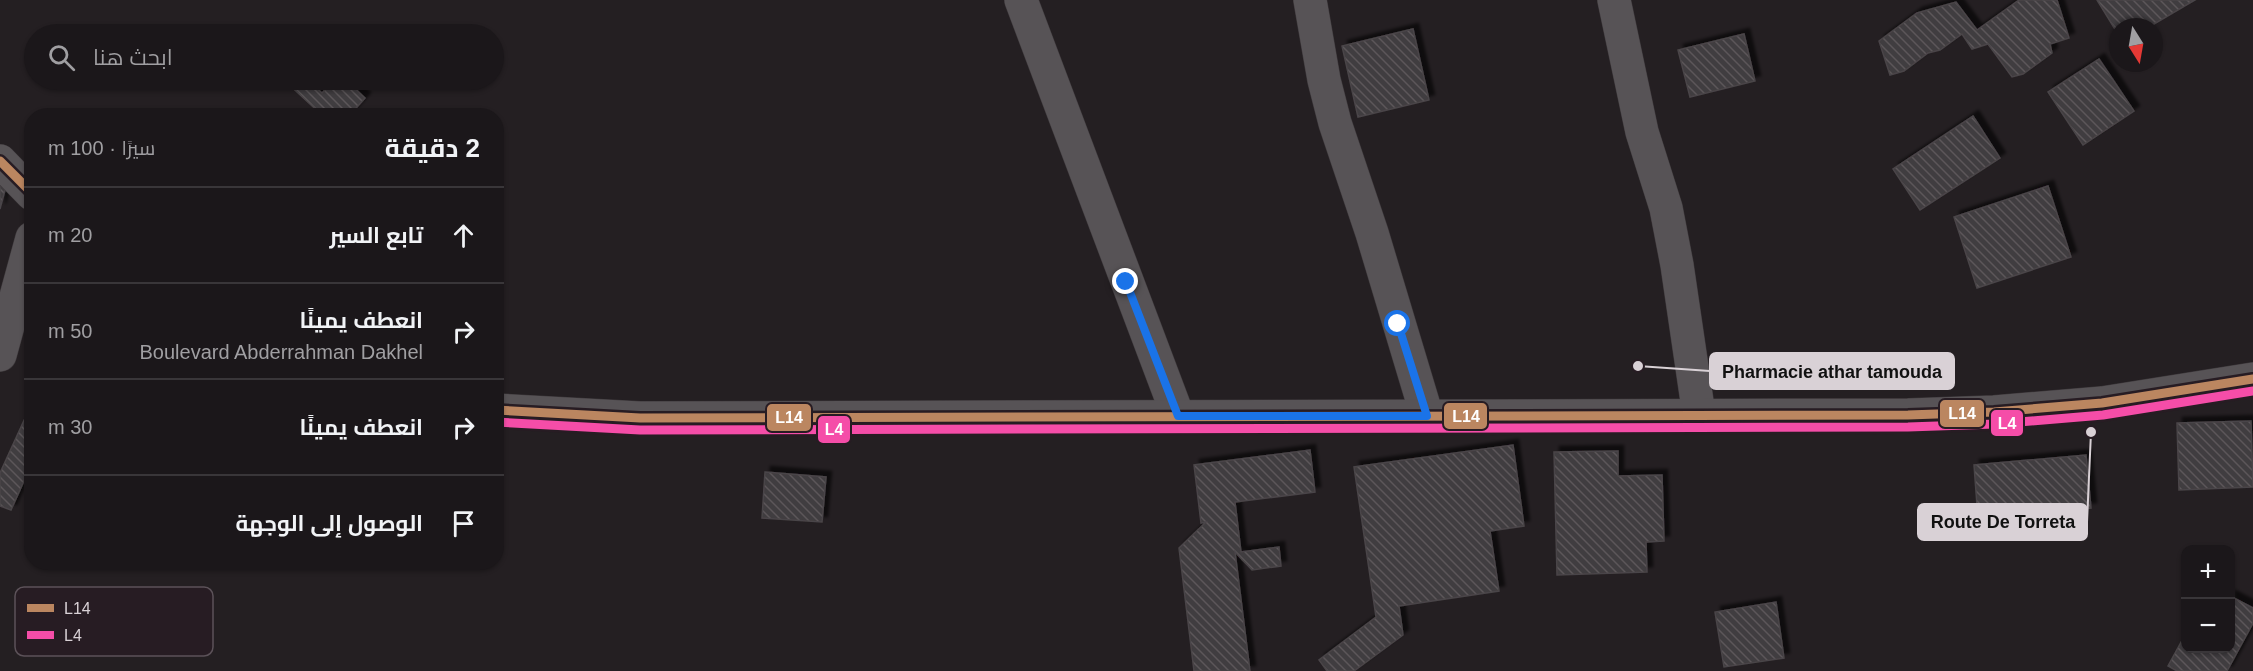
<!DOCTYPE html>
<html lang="ar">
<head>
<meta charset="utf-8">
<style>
  body { margin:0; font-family:Arial,Cairo,sans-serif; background:#242023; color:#f1f3f6; direction:rtl }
  .controls { position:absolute; right:18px; bottom:18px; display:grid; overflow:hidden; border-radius:12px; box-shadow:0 2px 4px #0004 }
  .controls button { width:54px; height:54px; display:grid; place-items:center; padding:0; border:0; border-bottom:2px solid #393639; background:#1b171a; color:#f1f3f6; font:30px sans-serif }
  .compass { position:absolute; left:2109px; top:18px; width:54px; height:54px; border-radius:50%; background:#1b171a; box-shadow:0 2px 4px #0004; rotate:169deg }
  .stop { position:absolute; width:18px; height:18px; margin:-14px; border:4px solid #1a73e8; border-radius:50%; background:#fff }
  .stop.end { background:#1a73e8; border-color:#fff; box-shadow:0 2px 6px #0008 }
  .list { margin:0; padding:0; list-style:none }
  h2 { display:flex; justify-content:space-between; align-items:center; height:78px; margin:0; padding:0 24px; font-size:26px }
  h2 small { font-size:20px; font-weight:400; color:#a09fa2 }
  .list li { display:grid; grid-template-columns:39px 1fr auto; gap:18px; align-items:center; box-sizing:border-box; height:96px; padding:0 24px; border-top:2px solid #393639 }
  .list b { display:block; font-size:22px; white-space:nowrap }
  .list p { margin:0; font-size:20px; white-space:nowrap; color:#a09fa2 }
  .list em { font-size:20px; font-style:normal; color:#a09fa2 }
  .icon { flex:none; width:33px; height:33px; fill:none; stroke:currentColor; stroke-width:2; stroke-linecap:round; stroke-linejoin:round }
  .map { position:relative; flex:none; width:2253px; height:671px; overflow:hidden; direction:ltr }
  .search { position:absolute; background:#1b171a; box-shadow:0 2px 4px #0004; left:24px; top:24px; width:480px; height:66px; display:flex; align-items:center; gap:15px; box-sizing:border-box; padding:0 21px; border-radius:33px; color:#a09fa2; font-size:22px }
  .panel { position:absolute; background:#1b171a; box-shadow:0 2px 4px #0004; left:24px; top:108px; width:480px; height:462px; border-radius:24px; direction:rtl }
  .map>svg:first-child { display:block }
  .building { fill:url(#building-back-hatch); stroke:#4a4548; stroke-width:1.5; filter:url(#shadow) }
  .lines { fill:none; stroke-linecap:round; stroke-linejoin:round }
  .street-casing { stroke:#3e393c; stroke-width:34 }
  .secondary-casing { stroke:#3e393c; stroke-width:34 }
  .street { stroke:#575356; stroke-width:33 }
  .secondary { stroke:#575356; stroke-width:33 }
  .bus-1-casing { stroke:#271c23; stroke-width:14 }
  .bus-2-casing { stroke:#271c23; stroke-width:14 }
  .bus-1 { stroke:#bb8660; stroke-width:9 }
  .bus-2 { stroke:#f54da8; stroke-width:9 }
  .route { stroke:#1a73e8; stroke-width:8 }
  .key { fill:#271c23; stroke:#5c5259; stroke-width:1.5 }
  .key-label { font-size:16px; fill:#d9d1d6 }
  .leader { fill:none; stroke:#d9d1d6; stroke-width:2 }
  .callout-dot { fill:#d9d1d6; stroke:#271c23; stroke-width:2 }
  .callout { fill:#d9d1d6; stroke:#d9d1d6; stroke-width:2 }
  .callout-label { font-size:18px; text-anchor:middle; font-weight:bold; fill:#111 }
  .line-badge { stroke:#271c23; stroke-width:2 }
  .badge-label { font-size:16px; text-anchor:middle; font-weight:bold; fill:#fff }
</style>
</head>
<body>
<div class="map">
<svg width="2253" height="671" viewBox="0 0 2253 671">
  <defs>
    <pattern id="building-back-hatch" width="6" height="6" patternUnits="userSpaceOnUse" patternTransform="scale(1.5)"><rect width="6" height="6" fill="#413c3f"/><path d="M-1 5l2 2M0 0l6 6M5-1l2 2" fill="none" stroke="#5c575a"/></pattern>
    <filter id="shadow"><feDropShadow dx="5.5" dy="-5.5" stdDeviation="1.5" flood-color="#0009"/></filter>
  </defs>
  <rect width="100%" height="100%" fill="#241f22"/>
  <g class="building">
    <path d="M2019,0H2057L2069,38L2050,44L2052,53L2023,74L2012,77L1988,44L1972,49L1962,34L1940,50L1928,53L1904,71L1890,75L1879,41L1917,13L1956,2L1977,30Z"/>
    <path d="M2097,0H2195L2149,27H2118V34Z"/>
    <path d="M1413,29L1429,100L1358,117L1342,46Z"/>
    <path d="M1744,34L1755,81L1690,97L1678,50Z"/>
    <path d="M2099,59L2134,111L2083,145L2048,92Z"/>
    <path d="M284,80H308L322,93L334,80H346L365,98L349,116H323Z"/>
    <path d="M1973,116L2000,158L1920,210L1893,169Z"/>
    <path d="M0,172L9,175L0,209Z"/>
    <path d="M2048,186L2071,257L1977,288L1954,217Z"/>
    <path d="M31,405L32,474L28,472L11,510L0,506V473Z"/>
    <path d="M2251,421L2253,487L2179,490L2177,423Z"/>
    <path d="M1513,445L1524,526L1490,531L1499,591L1399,606L1403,635L1354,671H1327L1319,660L1376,617L1354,467Z"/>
    <path d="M1310,450L1315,492L1235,502L1241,552L1279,547L1281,566L1252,570L1235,552L1250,671H1194L1179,548L1206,522L1201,523L1194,465Z"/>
    <path d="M1618,451V476L1662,475L1664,541L1646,542L1647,572L1557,575L1554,452Z"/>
    <path d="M2086,455L2091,508L1978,519L1974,465Z"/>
    <path d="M765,472L826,477L822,522L762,518Z"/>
    <path d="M2230,596L2253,608V623L2227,671H2177L2168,666L2186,633V648H2230Z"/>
    <path d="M1776,602L1784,658L1724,667L1715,612Z"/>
  </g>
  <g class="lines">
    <defs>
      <g id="street">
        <path d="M1021,0L1178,416"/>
        <path d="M1310,0L1324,80L1335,123L1372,233L1427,416"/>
        <path d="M1614,0L1642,132L1666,208L1677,265L1699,415"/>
        <path d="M0,355L32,238"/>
      </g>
      <g id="secondary">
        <path d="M0,161L32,194"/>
        <path d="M496,410L640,418L1908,415L1994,412L2102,403L2253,379"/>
      </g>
    </defs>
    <use href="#street" class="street-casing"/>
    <use href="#secondary" class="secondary-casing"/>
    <use href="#street" class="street"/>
    <use href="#secondary" class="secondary"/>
    <defs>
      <g id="bus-1">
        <path d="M0,161L32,193"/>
        <path d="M496,410L640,418L1908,415L1994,412L2102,403L2253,379"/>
      </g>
      <path id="bus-2" d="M496,422L640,430L1908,427L1995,424L2103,415L2253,391"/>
    </defs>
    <use href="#bus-1" class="bus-1-casing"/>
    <use href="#bus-2" class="bus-2-casing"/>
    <use href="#bus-1" class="bus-1"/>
    <use href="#bus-2" class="bus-2"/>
  </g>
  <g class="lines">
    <path class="route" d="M1126,282L1178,416H1427L1398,324"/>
  </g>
  <rect x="15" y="587" width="198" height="69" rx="9" class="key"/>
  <rect x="27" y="604" width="27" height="8" fill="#bb8660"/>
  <rect x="27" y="631" width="27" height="8" fill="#f54da8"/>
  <g class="key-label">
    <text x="64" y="614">L14</text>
    <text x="64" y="641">L4</text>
  </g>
  <path class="leader" d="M1638 366L1710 371M2091 432L2087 522"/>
  <g class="callout-dot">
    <circle cx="1638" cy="366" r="6"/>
    <circle cx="2091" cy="432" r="6"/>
  </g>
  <g class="callout">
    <rect x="1710" y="353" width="244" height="36" rx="6"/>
    <rect x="1918" y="504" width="169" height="36" rx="6"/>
  </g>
  <g class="callout-label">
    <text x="1832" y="378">Pharmacie athar tamouda</text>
    <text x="2003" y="528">Route De Torreta</text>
  </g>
  <g class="line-badge">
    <rect x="1939" y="399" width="46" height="29" rx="6" fill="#bb8660"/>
    <rect x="1443" y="402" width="45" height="28" rx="6" fill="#bb8660"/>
    <rect x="766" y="403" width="46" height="29" rx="6" fill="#bb8660"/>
    <rect x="1990" y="409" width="34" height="28" rx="6" fill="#f54da8"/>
    <rect x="817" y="415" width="34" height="29" rx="6" fill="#f54da8"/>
  </g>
  <g class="badge-label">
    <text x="1962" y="419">L14</text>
    <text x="1466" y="422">L14</text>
    <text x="789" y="423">L14</text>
    <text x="2007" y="429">L4</text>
    <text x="834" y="435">L4</text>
  </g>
</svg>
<div class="controls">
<button>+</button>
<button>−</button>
</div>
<svg class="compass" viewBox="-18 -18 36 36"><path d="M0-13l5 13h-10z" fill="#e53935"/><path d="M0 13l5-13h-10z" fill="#a09fa2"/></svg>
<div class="stop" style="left:1398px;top:324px"></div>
<div class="stop end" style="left:1126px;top:282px"></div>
<div class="search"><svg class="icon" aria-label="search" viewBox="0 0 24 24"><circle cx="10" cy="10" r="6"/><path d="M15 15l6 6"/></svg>ابحث هنا</div>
<section class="panel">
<h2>2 دقيقة<small>سيرًا · 100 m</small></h2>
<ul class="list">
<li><svg class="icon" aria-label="ahead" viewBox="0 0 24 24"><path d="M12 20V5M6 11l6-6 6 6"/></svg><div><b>تابع السير</b></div><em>20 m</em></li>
<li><svg class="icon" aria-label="right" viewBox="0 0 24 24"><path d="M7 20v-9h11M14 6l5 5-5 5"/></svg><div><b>انعطف يمينًا</b><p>Boulevard Abderrahman Dakhel</p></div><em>50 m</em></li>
<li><svg class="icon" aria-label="right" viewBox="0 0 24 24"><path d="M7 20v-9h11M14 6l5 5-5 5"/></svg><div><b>انعطف يمينًا</b></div><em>30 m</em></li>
<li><svg class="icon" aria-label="arrive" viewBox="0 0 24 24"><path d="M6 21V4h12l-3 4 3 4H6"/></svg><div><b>الوصول إلى الوجهة</b></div></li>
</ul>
</section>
</div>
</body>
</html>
